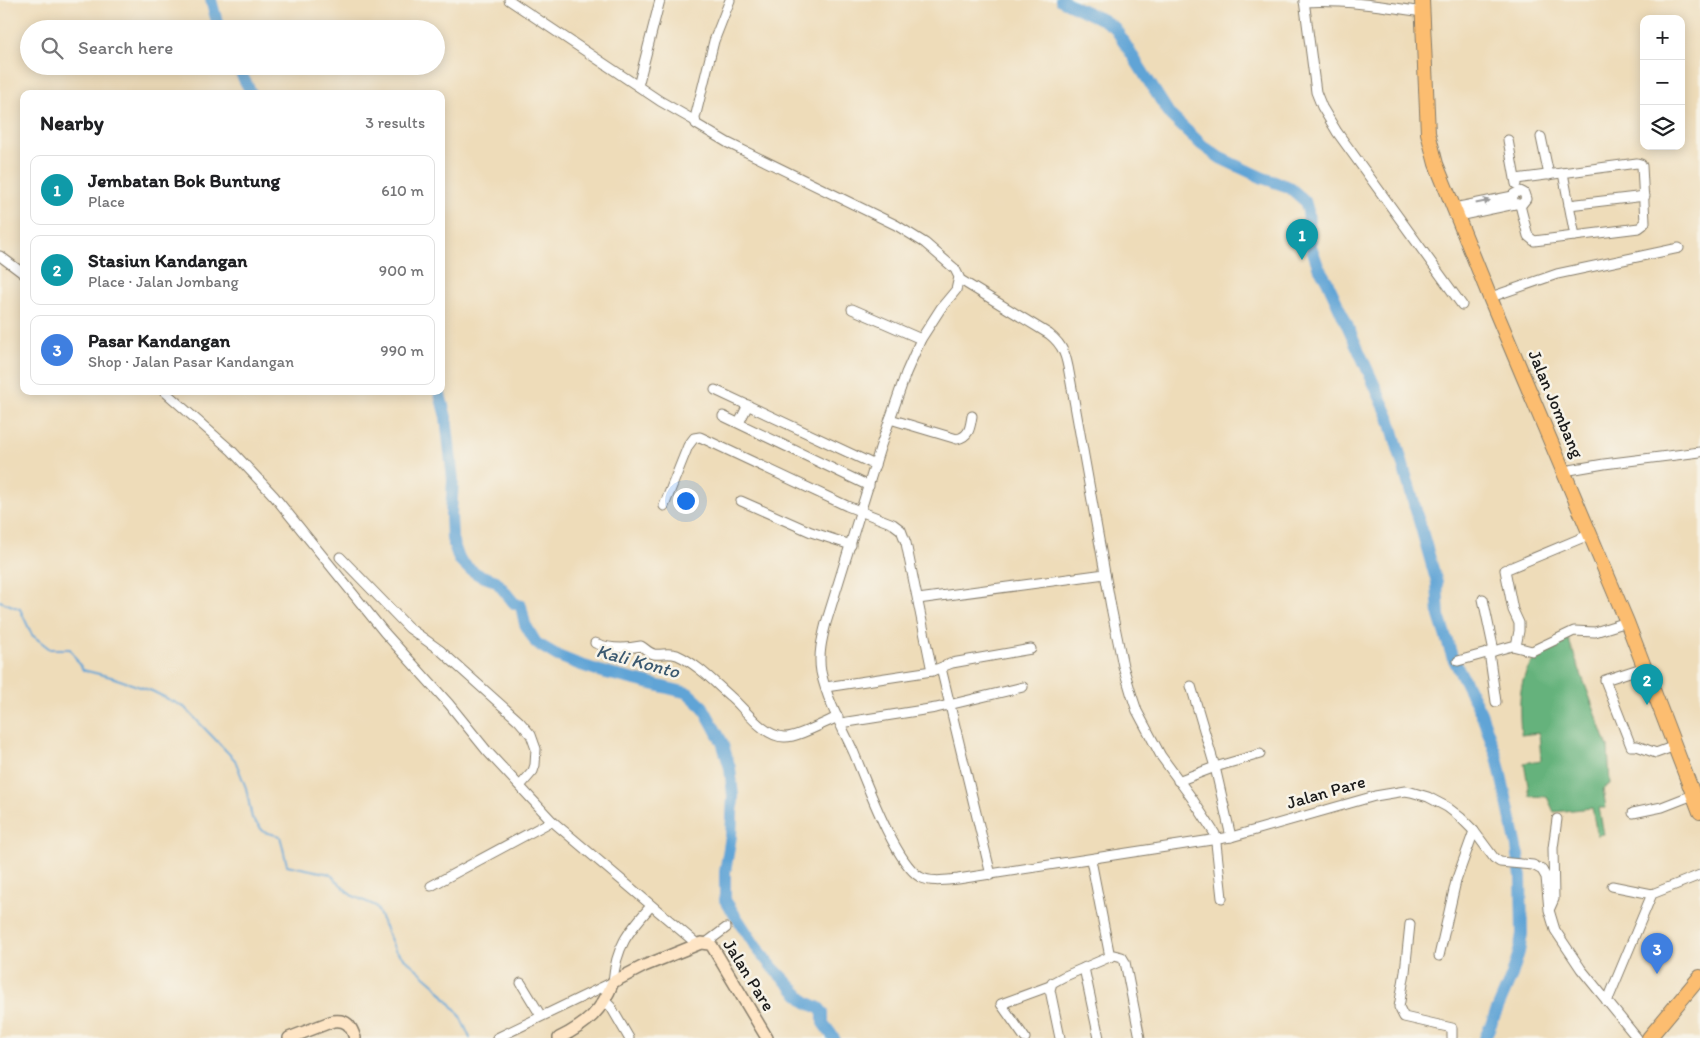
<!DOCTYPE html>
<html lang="en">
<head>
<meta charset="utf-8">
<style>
  body { margin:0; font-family:Itim,sans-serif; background:#f6f6f6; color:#202124 }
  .controls { position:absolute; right:15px; top:15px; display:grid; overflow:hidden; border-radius:10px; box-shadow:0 2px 12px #0003 }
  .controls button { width:45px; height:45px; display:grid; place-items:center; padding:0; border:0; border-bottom:1px solid #e0e0e0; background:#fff; color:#202124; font:25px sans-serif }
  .you { position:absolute; left:685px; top:500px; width:18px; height:18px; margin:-12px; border:4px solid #fff; border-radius:50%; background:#1a73e8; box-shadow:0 0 0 8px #1a73e833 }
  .badge { display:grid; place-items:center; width:32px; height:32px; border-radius:50%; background:#ea580c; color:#fff; font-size:16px; font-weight:700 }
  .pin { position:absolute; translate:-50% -41px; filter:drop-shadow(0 1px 2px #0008) }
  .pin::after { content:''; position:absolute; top:26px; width:18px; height:15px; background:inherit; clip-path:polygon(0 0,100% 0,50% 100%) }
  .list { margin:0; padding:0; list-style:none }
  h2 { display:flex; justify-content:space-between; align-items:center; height:65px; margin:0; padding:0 20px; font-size:21px }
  h2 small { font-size:16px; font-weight:400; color:#757577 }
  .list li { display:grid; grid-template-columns:32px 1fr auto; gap:15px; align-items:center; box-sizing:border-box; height:70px; margin:0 10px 10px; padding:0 10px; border:1px solid #e0e0e0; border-radius:10px }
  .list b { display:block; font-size:19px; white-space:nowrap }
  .list p { margin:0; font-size:16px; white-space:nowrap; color:#757577 }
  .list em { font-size:16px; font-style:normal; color:#757577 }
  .icon { flex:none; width:28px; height:28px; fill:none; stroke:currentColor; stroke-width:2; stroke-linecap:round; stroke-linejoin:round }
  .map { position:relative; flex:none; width:1700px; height:1038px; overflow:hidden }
  .search { position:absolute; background:#fff; box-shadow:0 2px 12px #0003; left:20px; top:20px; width:425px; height:55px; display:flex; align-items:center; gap:12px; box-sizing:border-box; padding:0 18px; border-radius:28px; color:#757577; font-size:19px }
  .panel { position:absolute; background:#fff; box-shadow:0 2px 12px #0003; left:20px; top:90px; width:425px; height:305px; border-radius:10px }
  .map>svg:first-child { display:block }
  .forest { fill:#65b27c; stroke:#40674c }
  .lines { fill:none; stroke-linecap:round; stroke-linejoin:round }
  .stream { stroke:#61a4d6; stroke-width:2 }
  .river { stroke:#61a4d6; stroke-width:12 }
  .street-casing { stroke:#857c6a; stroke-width:11 }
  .secondary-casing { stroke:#857c6a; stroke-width:14 }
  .primary-casing { stroke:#857c6a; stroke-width:16 }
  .street { stroke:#fff; stroke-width:9 }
  .secondary { stroke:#fee5c5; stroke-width:11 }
  .primary { stroke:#fcbd6f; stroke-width:14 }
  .oneway { fill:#999 }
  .labels { text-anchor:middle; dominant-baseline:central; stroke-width:5; stroke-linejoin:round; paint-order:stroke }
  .street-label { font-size:18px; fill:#1c1c1c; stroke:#f7f3e8 }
  .water-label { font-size:19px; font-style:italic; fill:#3b5970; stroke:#f7f3e8 }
</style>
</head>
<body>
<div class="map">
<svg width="1700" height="1038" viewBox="0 0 1700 1038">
  <rect width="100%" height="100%" fill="#f7f3e8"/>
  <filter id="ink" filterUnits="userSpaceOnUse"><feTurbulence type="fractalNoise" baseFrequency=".02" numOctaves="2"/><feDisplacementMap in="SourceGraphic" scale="10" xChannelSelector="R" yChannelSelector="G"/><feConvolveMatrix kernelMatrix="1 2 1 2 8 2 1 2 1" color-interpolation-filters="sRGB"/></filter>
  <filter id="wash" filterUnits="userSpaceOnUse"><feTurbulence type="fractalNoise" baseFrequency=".0096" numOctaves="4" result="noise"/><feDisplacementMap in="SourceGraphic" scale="20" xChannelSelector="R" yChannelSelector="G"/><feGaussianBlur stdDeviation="1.12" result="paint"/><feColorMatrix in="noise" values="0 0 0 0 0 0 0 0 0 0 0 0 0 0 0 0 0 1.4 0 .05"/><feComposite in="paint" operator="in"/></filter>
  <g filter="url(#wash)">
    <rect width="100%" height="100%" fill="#eedcb9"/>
    <path class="forest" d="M1568,638L1608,747L1610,784L1603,789L1606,808H1599L1604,834L1597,835L1592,808L1554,812L1547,797L1530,796L1524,763L1541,760L1539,733L1521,735C1519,706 1516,669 1544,651C1551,646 1560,642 1568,638Z"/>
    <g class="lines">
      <path class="stream" d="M0,601L20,609L32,635L50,649H70L83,670L111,677L152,691L184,707L235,760L246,788L252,818L264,832L280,836L287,865L330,874L351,895L376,906L395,950L435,985L459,1014L470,1038"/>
      <g class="river">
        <path d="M211,0L219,29"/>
        <path d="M1061,0L1103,20L1115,28L1170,115L1202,145L1220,158L1263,178L1289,187L1305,201L1308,211L1311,246L1318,266L1327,281L1389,417L1437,583L1439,616L1452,656L1481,713L1497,757L1517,847L1521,877L1522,934L1519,952L1512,975L1485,1038"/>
        <path d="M237,66L252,94"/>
        <path d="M439,391L446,417L453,480L451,514L452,539L459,559L468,568L479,575L496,581L514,603L521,606L525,624L536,643L558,656L578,664L606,673L688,693L703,707L722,742L730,768L733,796L731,836L725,872V900L756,947L773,968L806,1002L819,1008L823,1013V1023L834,1038"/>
      </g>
    </g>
  </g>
  <g filter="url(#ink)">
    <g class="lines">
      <defs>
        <g id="street">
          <path d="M509,0L660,101L695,121"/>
          <path d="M730,0L714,41L695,118L696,124L728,143L896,225L925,243L955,269L959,277L956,290L941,308L921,339L906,373L880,448L826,623C822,639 818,655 821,672C827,700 842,727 854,753C866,782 895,862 920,877C931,883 947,880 958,879L1231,837L1375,796L1405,791L1411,792L1428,797L1447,807L1460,817L1474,831L1494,858L1500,862L1533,865L1542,870L1546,877L1549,910L1555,930L1581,969L1637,1038"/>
          <path d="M1304,0L1316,92L1322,107L1337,132L1462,305"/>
          <path d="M1304,2C1344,0 1383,6 1422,12"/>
          <path d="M638,86L660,0"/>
          <path d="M1541,137L1549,175"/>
          <path d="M1508,140L1516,184"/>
          <path d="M1563,173L1575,236"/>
          <path d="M1516,179L1637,163L1641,164L1642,166L1645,222L1643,225L1639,228L1534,241L1528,236L1520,205"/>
          <path d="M1569,205L1645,196"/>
          <path d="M1454,208L1513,196"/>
          <path d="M1458,216L1515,204H1522L1526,199L1524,193L1520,191L1514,194L1512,198L1515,204"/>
          <path d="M0,256L24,274"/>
          <path d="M959,279L1049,334C1067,348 1067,362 1071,383L1111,607L1123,666L1131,693L1137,711L1161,756L1191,797L1215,834L1222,898"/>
          <path d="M1491,297L1557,274L1679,248"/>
          <path d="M852,309L921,339"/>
          <path d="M715,390L875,465"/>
          <path d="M164,391L232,451L274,496L384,632L449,704L487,751L552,821L697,944"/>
          <path d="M723,416L869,486"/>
          <path d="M890,419L957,439C970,436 970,427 972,416"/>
          <path d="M739,423L748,405"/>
          <path d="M1564,471L1604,464L1700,452"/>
          <path d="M741,501L811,532L851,545"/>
          <path d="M664,506L688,446L694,438L700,437L847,506L893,524L901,530L906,543L932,671"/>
          <path d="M340,557L409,628L441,651L519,721L531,735L536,749L535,765L533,771L520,786"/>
          <path d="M918,599L1105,574"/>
          <path d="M1483,599L1494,651"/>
          <path d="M595,643C609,649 626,649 641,646C646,649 649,653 654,654C662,655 669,652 677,655C697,664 714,682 731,697C745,709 764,737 784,737C797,738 825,722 838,717"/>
          <path d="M1516,646L1519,631V623L1513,610L1505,570L1591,534"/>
          <path d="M1489,652L1496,702"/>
          <path d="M1458,661L1512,646L1532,651L1574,631L1595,632L1627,622"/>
          <path d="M1645,667L1605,680L1631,746H1637L1656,753L1675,746"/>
          <path d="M941,668L991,875"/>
          <path d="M1191,686L1215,767L1231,837"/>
          <path d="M826,687L932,671L952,663L1031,649"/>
          <path d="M841,723L936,708L1023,687"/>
          <path d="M1178,781L1215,767L1260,754"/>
          <path d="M1633,813L1662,807L1693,795"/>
          <path d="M1091,860L1110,957"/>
          <path d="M431,886L552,821"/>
          <path d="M1612,886L1652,894"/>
          <path d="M1550,908L1554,899L1553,848L1557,819"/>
          <path d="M1410,924L1405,972L1399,1007L1404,1017L1452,1028V1038"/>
          <path d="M706,943L726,928"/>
          <path d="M1439,956L1456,881L1474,831"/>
          <path d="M1084,968L1099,1038"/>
          <path d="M521,983L541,1016"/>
          <path d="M605,1001L611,1007L629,1038"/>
          <path d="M1607,1002L1652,894L1700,875"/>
          <path d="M497,1038L613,982C616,946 628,932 651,906"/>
          <path d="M1025,1038L1001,1004L1050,986"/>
          <path d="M1060,1038L1050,990L1052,983L1063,977L1114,955L1122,957L1125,962L1140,1038"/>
        </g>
        <g id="secondary">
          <path d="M289,1038L333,1021C347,1019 351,1026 355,1038"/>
          <path d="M559,1038C587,1024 602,1011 613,982L644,966L701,943L709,944L712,946L767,1038"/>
        </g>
        <g id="primary">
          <path d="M1422,0L1428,133L1436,164L1491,300L1627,622L1700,812"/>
          <path d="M1649,1038L1700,977"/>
        </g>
      </defs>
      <use href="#street" class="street-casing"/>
      <use href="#secondary" class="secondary-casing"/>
      <use href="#primary" class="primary-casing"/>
      <use href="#street" class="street"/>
      <use href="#secondary" class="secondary"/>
      <use href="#primary" class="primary"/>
    </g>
    <defs><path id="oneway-solid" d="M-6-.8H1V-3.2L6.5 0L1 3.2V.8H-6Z" transform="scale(1.25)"/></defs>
    <use class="oneway" href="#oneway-solid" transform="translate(1483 202) rotate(-12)"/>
  </g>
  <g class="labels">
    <g class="street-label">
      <text transform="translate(1556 404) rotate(67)">Jalan Jombang</text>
      <text transform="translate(1326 792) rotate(-16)">Jalan Pare</text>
      <text transform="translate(749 975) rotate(58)">Jalan Pare</text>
    </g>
    <g class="water-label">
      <text transform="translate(638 661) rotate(15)">Kali Konto</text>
    </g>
  </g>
</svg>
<div class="controls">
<button>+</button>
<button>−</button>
<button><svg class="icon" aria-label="layers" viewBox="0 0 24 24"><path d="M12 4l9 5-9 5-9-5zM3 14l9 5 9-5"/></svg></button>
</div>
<div class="you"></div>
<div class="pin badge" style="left:1302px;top:260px;background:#0f9aa8">1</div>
<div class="pin badge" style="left:1647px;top:705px;background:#0f9aa8">2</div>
<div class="pin badge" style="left:1657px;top:974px;background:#3f7fe0">3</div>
<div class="search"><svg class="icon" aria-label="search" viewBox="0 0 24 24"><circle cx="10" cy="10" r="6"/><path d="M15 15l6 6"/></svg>Search here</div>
<section class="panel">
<h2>Nearby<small>3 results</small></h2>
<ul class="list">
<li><span class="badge" style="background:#0f9aa8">1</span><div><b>Jembatan Bok Buntung</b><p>Place</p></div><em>610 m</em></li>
<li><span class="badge" style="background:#0f9aa8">2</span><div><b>Stasiun Kandangan</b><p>Place · Jalan Jombang</p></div><em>900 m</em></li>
<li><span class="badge" style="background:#3f7fe0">3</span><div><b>Pasar Kandangan</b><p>Shop · Jalan Pasar Kandangan</p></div><em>990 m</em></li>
</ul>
</section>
</div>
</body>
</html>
